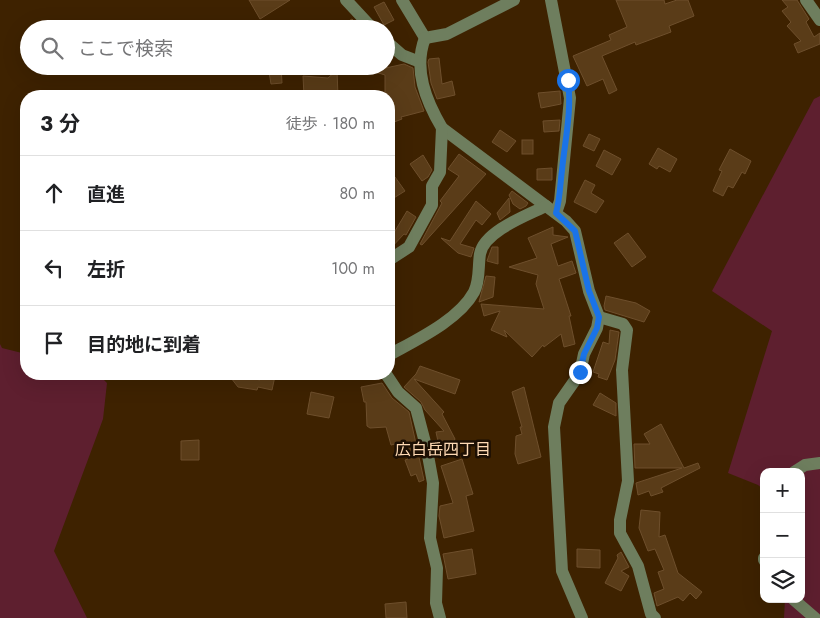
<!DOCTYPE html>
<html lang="ja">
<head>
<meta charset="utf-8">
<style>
  body { margin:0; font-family:Jost,"Noto Sans JP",sans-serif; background:#f2f2f2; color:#202124 }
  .controls { position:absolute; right:15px; bottom:15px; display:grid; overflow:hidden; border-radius:10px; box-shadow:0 5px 20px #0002 }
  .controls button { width:45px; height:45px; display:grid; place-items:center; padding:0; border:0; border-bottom:1px solid #e0e0e0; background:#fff; color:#202124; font:25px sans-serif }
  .stop { position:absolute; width:15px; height:15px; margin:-11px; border:4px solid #1a73e8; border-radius:50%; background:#fff }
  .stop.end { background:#1a73e8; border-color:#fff; box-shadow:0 1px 5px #0008 }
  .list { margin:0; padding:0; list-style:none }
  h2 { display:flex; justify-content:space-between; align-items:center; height:65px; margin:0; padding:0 20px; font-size:21px }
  h2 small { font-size:16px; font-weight:400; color:#757577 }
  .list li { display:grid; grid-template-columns:32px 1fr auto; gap:15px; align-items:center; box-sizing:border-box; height:75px; padding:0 20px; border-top:1px solid #e0e0e0 }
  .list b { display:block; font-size:19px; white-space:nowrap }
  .list em { font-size:16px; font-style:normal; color:#757577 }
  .icon { flex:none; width:28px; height:28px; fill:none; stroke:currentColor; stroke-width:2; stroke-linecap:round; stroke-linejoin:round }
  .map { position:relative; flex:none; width:820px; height:618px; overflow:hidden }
  .search { position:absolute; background:#fff; box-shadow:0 5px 20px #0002; left:20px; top:20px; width:375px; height:55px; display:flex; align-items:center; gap:12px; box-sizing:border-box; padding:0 18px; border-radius:28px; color:#757577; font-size:19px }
  .panel { position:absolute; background:#fff; box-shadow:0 5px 20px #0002; left:20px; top:90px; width:375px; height:290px; border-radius:20px }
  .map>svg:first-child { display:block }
  .green { fill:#5e1f2f }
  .building { fill:#5a3c18; stroke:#6e4f2c }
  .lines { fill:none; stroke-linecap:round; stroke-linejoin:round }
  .minor { stroke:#6e7e5e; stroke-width:12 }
  .route { stroke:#1a73e8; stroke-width:6 }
  .labels { text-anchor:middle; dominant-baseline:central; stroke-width:5; stroke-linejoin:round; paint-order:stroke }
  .neighbourhood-label { font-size:16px; fill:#ffdab4; stroke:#1c0f03 }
</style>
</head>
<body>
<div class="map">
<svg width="820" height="618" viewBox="0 0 820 618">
  <rect width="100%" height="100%" fill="#3e2200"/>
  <g class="green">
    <path d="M820,96V618H784L785,599H801V472H764V490L758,485L728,473L772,331L712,291L814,99Z"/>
    <path d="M0,344L2,348L26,354V374H98L107,383L103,419L54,551L87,618H0Z"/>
  </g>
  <g class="building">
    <path d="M249,0H290L260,19Z"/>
    <path d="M616,0H664L665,4L677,0H688L694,16L669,26L671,32L636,45L635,42L602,56L617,90L609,94L603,79L587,86L573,56L611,40L609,35L627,27Z"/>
    <path d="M782,0H797L809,19L806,22L814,37L820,33V44L798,53L794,44L801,41L787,26L791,22L782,11L788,7Z"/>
    <path d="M384,2L394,20L384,25L374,7Z"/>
    <path d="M352,19L362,29H335Z"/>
    <path d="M439,58L442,84L452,81L455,95L437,99L431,83L428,62L429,59Z"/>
    <path d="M404,64L413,68L415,87L424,111L401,117L402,119L389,124V96H385V75L372,71Z"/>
    <path d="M268,66H281L282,83L271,84Z"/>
    <path d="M337,70L338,96H304L303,76L328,78Z"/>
    <path d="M560,91L561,104L541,108L538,93Z"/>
    <path d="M560,120L559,131L544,132L543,121Z"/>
    <path d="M500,130L516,141L507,152L492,142Z"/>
    <path d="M589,134L600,139L594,151L583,146Z"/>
    <rect x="522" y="140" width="11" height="14"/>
    <path d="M658,148L677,159L670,172L659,166L657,169L649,164Z"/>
    <path d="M730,149L751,161L745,174L742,172L733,188L728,186L723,196L713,191L722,171L719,170Z"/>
    <path d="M604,150L621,159L612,175L596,166Z"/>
    <path d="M459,154L486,174L422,245L420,244L442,203L440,201L459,176L448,169Z"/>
    <path d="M423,155L432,170L428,177L422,181L410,164Z"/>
    <path d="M552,168V180H537V169Z"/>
    <path d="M395,177L405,191L389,201V181Z"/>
    <path d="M585,180L595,185L591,193L604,201L596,213L574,202Z"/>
    <path d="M512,191L528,203L526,206L520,209L513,204L509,195Z"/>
    <path d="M509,198L510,212L500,220L497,213Z"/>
    <path d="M476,201L491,214L482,225L476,220L460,244L474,248L471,257L458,253L441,238L450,241Z"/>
    <path d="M407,211L416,217L406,235L404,234L389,250V241Z"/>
    <path d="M553,227V235L568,237L551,244L558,266L572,261L576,273L559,279L571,316H569L575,344L564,347L561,334L544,347L543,345L532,357L504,330L507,337L491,330L500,311L484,316L481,304L544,309L536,284L538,275L509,267L537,258L528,238Z"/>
    <path d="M628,233L646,257L632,267L614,243Z"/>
    <path d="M492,247H498V264L487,261Z"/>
    <path d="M486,276L495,277L493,297L479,302Z"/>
    <path d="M606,296L636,303L650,311L644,322L605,310L604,306Z"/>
    <path d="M610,330L619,332L615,360L607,380L598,377L599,374L593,372L603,342L609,344Z"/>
    <path d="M420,366L460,380L455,394L414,379L444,412L442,414L455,439L453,443L439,446L436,432L444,431L425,410L421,402L404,387L416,374Z"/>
    <path d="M228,374H243L242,376L260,380L262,374L275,376L272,390L258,387L257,390L238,387Z"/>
    <path d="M382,383L392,398L409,412L424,480L419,482L416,474L411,476L405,460L408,459L403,442L391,445L386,427L370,428L367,426L366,402H364L361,387Z"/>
    <path d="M524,387L541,457L518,464L515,454L516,436L522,434L520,427H522L512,392Z"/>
    <path d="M311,392L334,397L329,418L307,414Z"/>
    <path d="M600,393L616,403V416L593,405Z"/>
    <path d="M661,424L684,468L698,463L700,468L661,488L663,492L651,496L649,491L638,495L636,483L682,468H635L634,444H650L644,434Z"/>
    <path d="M199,440V460H181V441Z"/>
    <path d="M462,459L473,494L466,496L474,531L444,538L439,516L440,506L453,503L441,466Z"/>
    <path d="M641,510L660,512L659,537L665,535L678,573L702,592L696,599L690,593L683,601L678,597L657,606L654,593L664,589L658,572L664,570L655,549L648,551L639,528Z"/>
    <path d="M472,549L476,574L448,579L443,554Z"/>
    <path d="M577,549L600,550V568L577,567Z"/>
    <path d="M621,552L629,567L621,571L629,576L621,591L605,583L618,558L617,555Z"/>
    <path d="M406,602L407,618H386L385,604Z"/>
  </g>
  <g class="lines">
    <g class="minor">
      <path d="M346,0L373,29"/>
      <path d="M402,0L425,38L447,34L514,0"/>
      <path d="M551,0L570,98L560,201L556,213"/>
      <path d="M806,0L820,20"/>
      <path d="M425,38C413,69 426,101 442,128L566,221L575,231L589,291L599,317L597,328L584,354L580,373L559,403L554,427L562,571L582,618"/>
      <path d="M386,41L402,55L420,62"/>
      <path d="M389,260L409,247L432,205V186L440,172L442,128"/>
      <path d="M599,317L623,324L627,330L622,370L628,481L620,520V533L638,566L651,614L655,618"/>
      <path d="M389,355C416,340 459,320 474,292C480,281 478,266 480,254C484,231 528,215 546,206"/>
      <path d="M199,374H205"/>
      <path d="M386,374L398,392L416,408L427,450L433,483L430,538L437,568L436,603L440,618"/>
      <path d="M794,472L805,465L820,463"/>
      <path d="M764,558V560"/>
      <path d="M793,599L815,618"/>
    </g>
  </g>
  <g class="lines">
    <path class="route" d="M568,80C572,111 565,140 562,170C560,185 560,199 556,213L575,231L589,291L599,317L597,328L584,354L580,372"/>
  </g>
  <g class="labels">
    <g class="neighbourhood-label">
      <text x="443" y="449">広白岳四丁目</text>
    </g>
  </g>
</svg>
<div class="controls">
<button>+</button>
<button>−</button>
<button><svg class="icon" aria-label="layers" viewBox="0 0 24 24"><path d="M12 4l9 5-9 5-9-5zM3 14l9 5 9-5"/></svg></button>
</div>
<div class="stop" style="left:568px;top:80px"></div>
<div class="stop end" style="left:580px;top:372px"></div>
<div class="search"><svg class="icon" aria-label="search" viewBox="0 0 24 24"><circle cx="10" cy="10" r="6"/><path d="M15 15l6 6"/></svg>ここで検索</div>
<section class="panel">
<h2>3 分<small>徒歩 · 180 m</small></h2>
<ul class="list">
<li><svg class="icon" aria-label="ahead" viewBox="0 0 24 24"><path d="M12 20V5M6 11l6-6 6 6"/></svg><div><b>直進</b></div><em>80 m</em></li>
<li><svg class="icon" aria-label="left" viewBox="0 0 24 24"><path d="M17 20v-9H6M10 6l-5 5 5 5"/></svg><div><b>左折</b></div><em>100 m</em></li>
<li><svg class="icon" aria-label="arrive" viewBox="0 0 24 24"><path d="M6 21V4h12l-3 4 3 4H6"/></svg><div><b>目的地に到着</b></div></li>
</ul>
</section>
</div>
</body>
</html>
